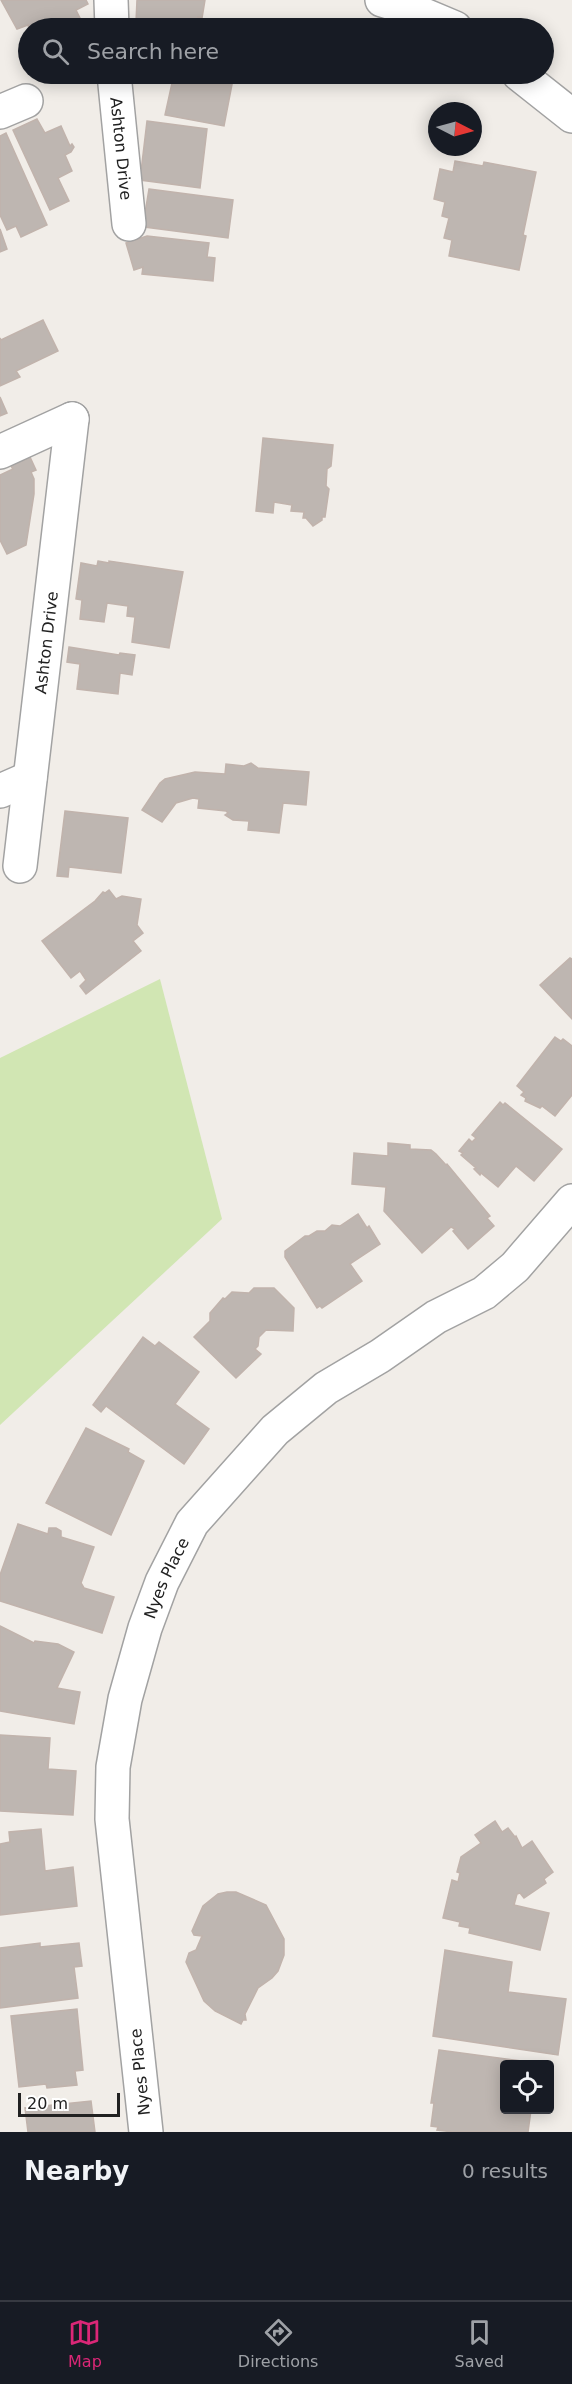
<!DOCTYPE html>
<html lang="en">
<head>
<meta charset="utf-8">
<style>
  body { margin:0; font-family:"DejaVu Sans",sans-serif; background:#242831; color:#f1f3f6 }
  .controls { position:absolute; right:18px; bottom:18px; display:grid; overflow:hidden; border-radius:6px; box-shadow:0 3px 15px #0003 }
  .controls button { width:54px; height:54px; display:grid; place-items:center; padding:0; border:0; border-bottom:2px solid #363941; background:#171b24; color:#f1f3f6; font:30px sans-serif }
  .compass { position:absolute; left:428px; top:102px; width:54px; height:54px; border-radius:50%; background:#171b24; box-shadow:0 3px 15px #0003; rotate:96deg }
  .scale { position:absolute; left:18px; bottom:15px; width:102px; box-sizing:border-box; padding-left:6px; border:3px solid #212121; border-top:0; font-size:16px; line-height:21px; white-space:nowrap; color:#212121; -webkit-text-stroke:4px #fff; paint-order:stroke }
  .list { margin:0; padding:0; list-style:none }
  h2 { display:flex; justify-content:space-between; align-items:center; height:78px; margin:0; padding:0 24px; font-size:26px }
  h2 small { font-size:20px; font-weight:400; color:#9ea1a6 }
  .icon { flex:none; width:33px; height:33px; fill:none; stroke:currentColor; stroke-width:2; stroke-linecap:round; stroke-linejoin:round }
  .map { position:relative; flex:none; width:572px; height:2132px; overflow:hidden }
  .search { position:absolute; background:#171b24; box-shadow:0 3px 15px #0003; left:18px; right:18px; top:18px; height:66px; display:flex; align-items:center; gap:15px; box-sizing:border-box; padding:0 21px; border-radius:33px; color:#9ea1a6; font-size:22px }
  .sheet { height:168px; background:#171b24 }
  nav { display:flex; justify-content:space-around; align-items:center; box-sizing:border-box; height:84px; border-top:2px solid #363941; background:#171b24; font-size:16px; color:#9ea1a6 }
  nav a { display:grid; justify-items:center; gap:3px }
  nav .on { color:#db2777 }
  .map>svg:first-child { display:block }
  .grass { fill:#d1e6b3 }
  .building { fill:#beb6b1; stroke:#c1b3ac; stroke-width:1.5 }
  .lines { fill:none; stroke-linecap:round; stroke-linejoin:round }
  .minor-casing { stroke:#a2a2a2; stroke-width:36 }
  .tertiary-casing { stroke:#a2a2a2; stroke-width:36 }
  .minor { stroke:#fff; stroke-width:33 }
  .tertiary { stroke:#fff; stroke-width:33 }
  .labels { text-anchor:middle; dominant-baseline:central; stroke-width:6; stroke-linejoin:round; paint-order:stroke }
  .street-label { font-size:16px; fill:#212121; stroke:#fff }
</style>
</head>
<body>
<div class="map">
<svg width="572" height="2132" viewBox="0 0 572 2132">
  <rect width="100%" height="100%" fill="#f1ede8"/>
  <path class="grass" d="M160,979L222,1219L0,1425V1058Z"/>
  <g class="building">
    <path d="M1,0H86L88,4L76,10L85,28H61L60,26L55,28H29L28,25L17,29Z"/>
    <path d="M137,0H205L202,18L198,17V23L188,28H142L143,22H136Z"/>
    <path d="M174,74H234L224,126L165,115Z"/>
    <path d="M37,119L45,133L61,126L70,146L72,144L74,147L71,152L65,155L72,171L58,178L69,201L50,210L13,130Z"/>
    <path d="M147,121L207,129L200,188L140,180Z"/>
    <path d="M6,133L47,225L21,237L16,226L7,230L0,215V136Z"/>
    <path d="M455,161L483,166L484,162L536,172L523,235L526,236L519,270L449,256L452,240L444,238L449,218L442,216L445,202L434,199L440,169L453,172Z"/>
    <path d="M149,189L233,200L228,238L137,226L139,212L145,213Z"/>
    <path d="M0,229L7,249L0,252Z"/>
    <path d="M147,236L209,243L207,257L215,258L213,281L142,274L143,267L134,270L126,243Z"/>
    <path d="M43,320L58,351L16,371L20,377L0,386V338L1,340Z"/>
    <path d="M0,397L7,413L0,416Z"/>
    <path d="M263,438L333,445L331,466L327,469L326,486L329,489L325,517H322V520L313,526L306,518H303L304,512L291,511L292,505L274,502L273,513L256,511Z"/>
    <path d="M30,457L36,470L31,472L34,479V494L26,545L7,554L0,540V475L13,469L11,466Z"/>
    <path d="M98,561L109,563V561L183,572L169,648L132,642L135,617L127,616L128,606L107,603L104,622L80,619L82,600L76,599L81,563L97,566Z"/>
    <path d="M69,647L119,655L120,653L135,655L132,675L120,673L118,694L77,689L80,664L67,662Z"/>
    <path d="M251,763L258,768L309,772L306,805L283,803L279,833L248,830L249,821L233,820L225,815L228,813L226,811L198,808L199,799L193,798L176,803L162,822L142,810L160,783L165,779L195,772L225,774L226,764L244,766Z"/>
    <path d="M65,811L128,818L121,873L69,867L68,877L57,876Z"/>
    <path d="M109,890L116,899L122,896L141,899L137,925L143,933L133,941L141,951L86,994L80,986L86,980L80,971L71,978L42,941L95,901L103,892L105,893Z"/>
    <path d="M570,958L572,959V1019L540,985Z"/>
    <path d="M555,1037L561,1041L563,1039L572,1046V1095L555,1116L542,1106L540,1108L525,1101L526,1098L521,1095L524,1092L517,1086Z"/>
    <path d="M500,1102L503,1105L505,1103L562,1149L534,1181L516,1166L498,1187L481,1173L480,1175L474,1169L476,1168L461,1155L463,1153L459,1151L469,1139L472,1142L476,1138L472,1135Z"/>
    <path d="M388,1143L410,1145V1149L431,1150L436,1154L446,1165L447,1164L490,1216L487,1218L494,1226L468,1249L453,1231L455,1229L451,1227L422,1253L384,1211L386,1187L352,1184L354,1153L388,1156Z"/>
    <path d="M358,1214L367,1228L369,1226L380,1244L350,1264L362,1281L322,1308L320,1306L317,1308L285,1257V1251L305,1236H309L317,1231H325L332,1225L340,1226Z"/>
    <path d="M254,1288H274L294,1308L293,1331L266,1330L259,1337L258,1346L255,1349L261,1354L236,1378L194,1337L210,1321V1313L223,1298L225,1299L232,1292L249,1293Z"/>
    <path d="M143,1337L155,1346L159,1342L199,1372L175,1404L209,1429L184,1464L106,1406L101,1412L93,1405Z"/>
    <path d="M86,1428L129,1449L128,1452L144,1461L111,1535L46,1503Z"/>
    <path d="M18,1524L48,1534L49,1528H56L61,1531V1537L94,1547L81,1583L84,1588L114,1597L102,1633L0,1601V1575Z"/>
    <path d="M0,1626L34,1643L35,1641L58,1644L74,1652L57,1688L80,1692L74,1724L0,1711Z"/>
    <path d="M0,1735L50,1738L48,1769L76,1771L73,1815L0,1811Z"/>
    <path d="M495,1821L502,1832L508,1828L515,1837L516,1836L522,1848L532,1841L553,1872L544,1879L546,1883L524,1898L520,1893L517,1894L514,1905L549,1913L540,1950L469,1933L470,1928L459,1926L460,1922L443,1918L452,1880L458,1882L460,1873L457,1872L461,1857L481,1843L475,1835Z"/>
    <path d="M41,1829L45,1871L73,1867L77,1906L0,1915V1844L10,1842L9,1832Z"/>
    <path d="M227,1892H236L266,1905L284,1939V1955L278,1971L272,1978L258,1988L245,2014L246,2020H243L241,2024L215,2011L204,2001L186,1962L189,1953L196,1950L202,1936L194,1935L192,1931L203,1906L218,1894Z"/>
    <path d="M40,1943V1947L79,1943L82,1966L74,1967L78,1998L0,2008V1948Z"/>
    <path d="M445,1950L512,1962L508,1992L566,1999L558,2055L433,2036Z"/>
    <path d="M77,2009L83,2070L75,2071L77,2085L47,2088L46,2084L19,2087L11,2016Z"/>
    <path d="M439,2050L537,2063L504,2064V2110H531L528,2132H453L437,2130L438,2127L431,2126L434,2103H431Z"/>
    <path d="M91,2101L95,2132H28L25,2108Z"/>
  </g>
  <g class="lines">
    <defs>
      <g id="minor">
        <path d="M111,0L112,28"/>
        <path id="s1" d="M114,74L129,224"/>
        <path d="M0,112L26,101"/>
        <path d="M0,452L72,419"/>
        <path d="M0,791L30,778"/>
        <path id="s2" d="M20,866L72,419"/>
      </g>
      <g id="tertiary">
        <path d="M382,0L405,7L455,28"/>
        <path d="M519,74L572,116"/>
        <path id="s3" d="M146,2132L112,1819L113,1767L125,1699L145,1628L162,1582L192,1523L275,1430L326,1388L380,1356L436,1317L484,1293L515,1267L572,1201"/>
      </g>
    </defs>
    <use href="#minor" class="minor-casing"/>
    <use href="#tertiary" class="tertiary-casing"/>
    <use href="#minor" class="minor"/>
    <use href="#tertiary" class="tertiary"/>
  </g>
  <g class="labels">
    <g class="street-label">
      <text stroke="none"><textPath href="#s1" startOffset="75">Ashton Drive</textPath></text>
      <text stroke="none"><textPath href="#s2" startOffset="225">Ashton Drive</textPath></text>
      <text stroke="none"><textPath href="#s3" startOffset="564">Nyes Place</textPath></text>
      <text transform="translate(140 2072) rotate(-96)">Nyes Place</text>
    </g>
  </g>
</svg>
<div class="controls">
<button><svg class="icon" aria-label="locate" viewBox="0 0 24 24"><circle cx="12" cy="12" r="6"/><path d="M12 2v4M12 18v4M2 12h4M18 12h4"/></svg></button>
</div>
<svg class="compass" viewBox="-18 -18 36 36"><path d="M0-13l5 13h-10z" fill="#e53935"/><path d="M0 13l5-13h-10z" fill="#9ea1a6"/></svg>
<div class="scale">20 m</div>
<div class="search"><svg class="icon" aria-label="search" viewBox="0 0 24 24"><circle cx="10" cy="10" r="6"/><path d="M15 15l6 6"/></svg>Search here</div>
</div>
<section class="sheet">
<h2>Nearby<small>0 results</small></h2>
<ul class="list">
</ul>
</section>
<nav>
<a class="on"><svg class="icon" aria-label="map" viewBox="0 0 24 24"><path d="M3 6l6-2 6 2 6-2v14l-6 2-6-2-6 2zM9 4v14M15 6v14"/></svg>Map</a>
<a><svg class="icon" aria-label="directions" viewBox="0 0 24 24"><path d="M12 3l9 9-9 9-9-9zM9 14v-3h6M13 9l2 2-2 2"/></svg>Directions</a>
<a><svg class="icon" aria-label="saved" viewBox="0 0 24 24"><path d="M7 4h10v16l-5-4-5 4z"/></svg>Saved</a>
</nav>
</body>
</html>
